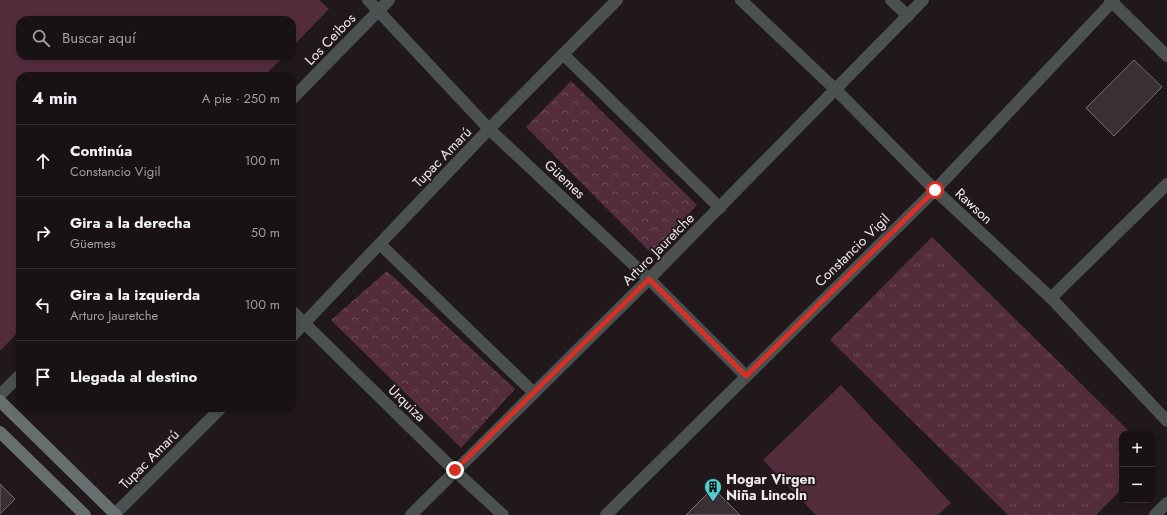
<!DOCTYPE html>
<html lang="es">
<head>
<meta charset="utf-8">
<style>
  body { margin:0; font-family:Jost,sans-serif; background:#262022; color:#f1f3f6 }
  .controls { position:absolute; right:12px; bottom:12px; display:grid; overflow:hidden; border-radius:8px; box-shadow:0 2px 6px #0003 }
  .controls button { width:36px; height:36px; display:grid; place-items:center; padding:0; border:0; border-bottom:1px solid #373234; background:#191214; color:#f1f3f6; font:20px sans-serif }
  .stop { position:absolute; width:12px; height:12px; margin:-9px; border:3px solid #d93025; border-radius:50%; background:#fff }
  .stop.end { background:#d93025; border-color:#fff; box-shadow:0 1px 4px #0008 }
  .list { margin:0; padding:0; list-style:none }
  h2 { display:flex; justify-content:space-between; align-items:center; height:52px; margin:0; padding:0 16px; font-size:17px }
  h2 small { font-size:13px; font-weight:400; color:#9f9ea0 }
  .list li { display:grid; grid-template-columns:26px 1fr auto; gap:12px; align-items:center; box-sizing:border-box; height:72px; padding:0 16px; border-top:1px solid #373234 }
  .list b { display:block; font-size:15px; white-space:nowrap }
  .list p { margin:0; font-size:13px; white-space:nowrap; color:#9f9ea0 }
  .list em { font-size:13px; font-style:normal; color:#9f9ea0 }
  .icon { flex:none; width:22px; height:22px; fill:none; stroke:currentColor; stroke-width:2; stroke-linecap:round; stroke-linejoin:round }
  .map { position:relative; flex:none; width:1167px; height:515px; overflow:hidden }
  .search { position:absolute; background:#191214; box-shadow:0 2px 6px #0003; left:16px; top:16px; width:280px; height:44px; display:flex; align-items:center; gap:10px; box-sizing:border-box; padding:0 14px; border-radius:12px; color:#9f9ea0; font-size:15px }
  .panel { position:absolute; background:#191214; box-shadow:0 2px 6px #0003; left:16px; top:72px; width:280px; height:340px; border-radius:12px }
  .map>svg:first-child { display:block }
  .grass { fill:url(#grass-tufts) }
  .park { fill:url(#park-crowns) }
  .pitch { fill:#542d3d }
  .building { fill:#3a2f33; stroke:#786c70 }
  .lines { fill:none; stroke-linecap:round; stroke-linejoin:round }
  .minor { stroke:#4b5151; stroke-width:12 }
  .tertiary { stroke:#4b5151; stroke-width:12 }
  .secondary { stroke:#666f6f; stroke-width:12 }
  .route { stroke:#d93025; stroke-width:5 }
  .labels { text-anchor:middle; dominant-baseline:central; stroke-width:3.5; stroke-linejoin:round; paint-order:stroke }
  .street-label { font-size:14px; fill:#f0e9eb; stroke:#21181b }
  .poi-label { font-size:14px; font-weight:bold; fill:#f0e9eb; stroke:#21181b; text-anchor:start }
</style>
</head>
<body>
<div class="map">
<svg width="1167" height="515" viewBox="0 0 1167 515">
  <defs>
    <pattern id="grass-tufts" width="24" height="20" patternUnits="userSpaceOnUse"><rect width="24" height="20" fill="#542d3d"/><path d="M3 7l-1-3M5 7V3M7 7l1-3M15 17l-1-3M17 17v-4M19 17l1-3" fill="none" stroke="#6d4b59"/></pattern>
    <pattern id="park-crowns" width="20" height="18" patternUnits="userSpaceOnUse"><rect width="20" height="18" fill="#542d3d"/><path d="M2 6a3 3 0 1 1 6 0M12 15a3 3 0 1 1 6 0" fill="none" stroke="#6d4b59"/></pattern>
  </defs>
  <rect width="100%" height="100%" fill="#21181b"/>
  <path class="grass" d="M932,237L1132,434H1122V489L1096,515H1008L830,340Z"/>
  <g class="park">
    <path d="M571,81L697,205L651,253L526,127Z"/>
    <path d="M387,271L515,389L461,448L331,320Z"/>
  </g>
  <g class="pitch">
    <path d="M0,0H319L329,9L292,47V20H20V56H284L264,76H20V330L0,351Z"/>
    <path d="M841,385L951,503L938,515H816L763,460Z"/>
  </g>
  <g class="building">
    <path d="M1134,60L1162,87L1114,136L1086,108Z"/>
    <path d="M0,484L15,499L0,514Z"/>
    <path d="M713,488L740,515H686Z"/>
  </g>
  <g class="lines">
    <g class="minor">
      <path d="M368,0L489,129L649,279L746,376"/>
      <path d="M741,0L836,90L935,190L1051,298L1167,421"/>
      <path d="M891,0L908,16"/>
      <path d="M1110,0L1167,56"/>
      <path d="M563,54L720,208"/>
      <path d="M380,244L534,393"/>
      <path d="M1051,298L1167,184"/>
      <path d="M292,311L455,471L503,515"/>
      <path d="M292,336L489,129L617,0"/>
      <path d="M115,514L221,408"/>
      <path d="M411,515L649,279L923,0"/>
      <path d="M606,515L935,190L1114,0"/>
      <path d="M1155,515L1167,503"/>
    </g>
    <g class="tertiary">
      <path d="M292,99L389,0"/>
      <path d="M0,395L20,375"/>
    </g>
    <g class="secondary">
      <path d="M0,401L116,515"/>
      <path d="M0,432L85,515"/>
    </g>
  </g>
  <g class="lines">
    <path class="route" d="M455,470L649,279L746,376L935,190"/>
  </g>
  <defs>
    <symbol id="building-pin" viewBox="-11 -11 22 30"><path d="M0 17L-7.5 6A9.5 9.5 0 1 1 7.5 6Z" fill="#52cdce" stroke="#21181b"/><path d="M-4-6H4V6H1V3H-1V6H-4ZM-2.5-4.3h1.7v1.8h-1.7ZM.8-4.3h1.7v1.8H.8ZM-2.5-1h1.7V.8h-1.7ZM.8-1h1.7V.8H.8Z" fill="#111"/></symbol>
  </defs>
  <g fill-rule="evenodd">
    <use href="#building-pin" x="703" y="477" width="20" height="27"/>
  </g>
  <g class="labels">
    <g class="street-label">
      <text transform="translate(330 39) rotate(-46)">Los Ceibos</text>
      <text transform="translate(442 157) rotate(-46)">Tupac Amarú</text>
      <text transform="translate(565 179) rotate(43)">Güemes</text>
      <text transform="translate(974 206) rotate(43)">Rawson</text>
      <text transform="translate(658 249) rotate(-45)">Arturo Jauretche</text>
      <text transform="translate(852 250) rotate(-44)">Constancio Vigil</text>
      <text transform="translate(407 403) rotate(44)">Urquiza</text>
      <text transform="translate(149 459) rotate(-45)">Tupac Amarú</text>
    </g>
    <g class="poi-label">
      <text x="726" y="479">Hogar Virgen<tspan x="726" dy="16">Niña Lincoln</tspan></text>
    </g>
  </g>
</svg>
<div class="controls">
<button>+</button>
<button>−</button>
</div>
<div class="stop" style="left:935px;top:190px"></div>
<div class="stop end" style="left:455px;top:470px"></div>
<div class="search"><svg class="icon" aria-label="search" viewBox="0 0 24 24"><circle cx="10" cy="10" r="6"/><path d="M15 15l6 6"/></svg>Buscar aquí</div>
<section class="panel">
<h2>4 min<small>A pie · 250 m</small></h2>
<ul class="list">
<li><svg class="icon" aria-label="ahead" viewBox="0 0 24 24"><path d="M12 20V5M6 11l6-6 6 6"/></svg><div><b>Continúa</b><p>Constancio Vigil</p></div><em>100 m</em></li>
<li><svg class="icon" aria-label="right" viewBox="0 0 24 24"><path d="M7 20v-9h11M14 6l5 5-5 5"/></svg><div><b>Gira a la derecha</b><p>Güemes</p></div><em>50 m</em></li>
<li><svg class="icon" aria-label="left" viewBox="0 0 24 24"><path d="M17 20v-9H6M10 6l-5 5 5 5"/></svg><div><b>Gira a la izquierda</b><p>Arturo Jauretche</p></div><em>100 m</em></li>
<li><svg class="icon" aria-label="arrive" viewBox="0 0 24 24"><path d="M6 21V4h12l-3 4 3 4H6"/></svg><div><b>Llegada al destino</b></div></li>
</ul>
</section>
</div>
</body>
</html>
